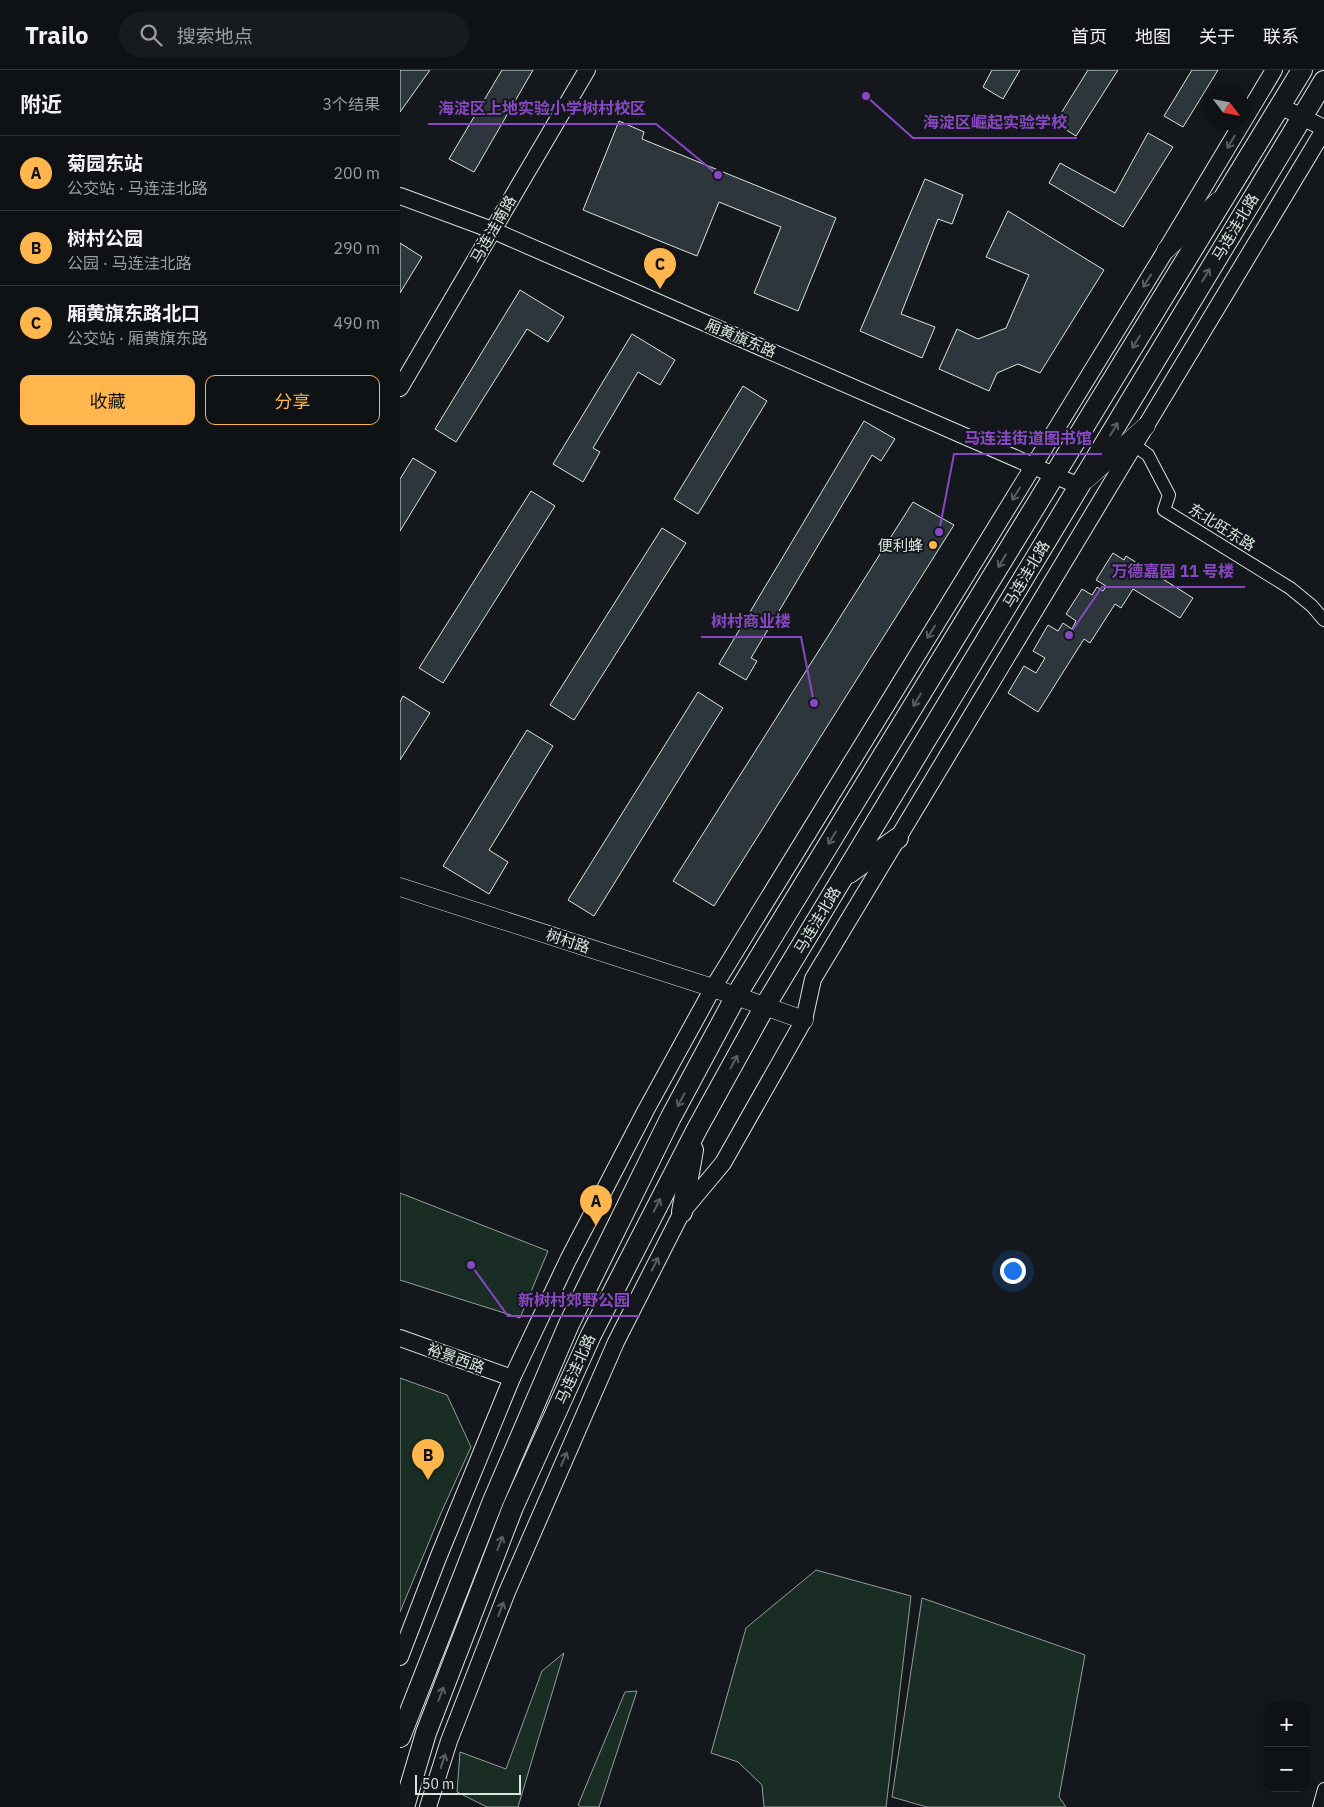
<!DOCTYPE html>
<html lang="zh">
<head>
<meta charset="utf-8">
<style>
  body { margin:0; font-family:"IBM Plex Sans","Noto Sans SC",sans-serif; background:#181b1e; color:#f1f3f6 }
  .controls { position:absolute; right:15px; bottom:15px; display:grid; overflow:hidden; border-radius:10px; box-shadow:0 2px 12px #0003 }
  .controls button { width:45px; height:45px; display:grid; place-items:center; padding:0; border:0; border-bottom:1px solid #2f3234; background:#0f1215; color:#f1f3f6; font:25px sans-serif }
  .compass { position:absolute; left:804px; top:15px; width:45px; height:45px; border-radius:50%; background:#0f1215; box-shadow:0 2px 12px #0003; rotate:122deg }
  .scale { position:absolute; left:15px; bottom:12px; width:106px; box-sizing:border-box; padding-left:5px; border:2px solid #d8e6dc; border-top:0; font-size:14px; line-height:18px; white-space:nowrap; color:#d8e6dc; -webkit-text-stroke:4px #14181c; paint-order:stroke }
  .you { position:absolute; left:612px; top:1200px; width:18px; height:18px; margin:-12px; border:4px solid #fff; border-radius:50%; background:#1a73e8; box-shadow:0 0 0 8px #1a73e833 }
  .badge { display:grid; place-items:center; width:32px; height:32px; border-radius:50%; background:#ffb74d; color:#111; font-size:16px; font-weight:700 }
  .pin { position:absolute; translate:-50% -41px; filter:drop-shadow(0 1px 2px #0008) }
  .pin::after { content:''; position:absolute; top:26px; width:18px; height:15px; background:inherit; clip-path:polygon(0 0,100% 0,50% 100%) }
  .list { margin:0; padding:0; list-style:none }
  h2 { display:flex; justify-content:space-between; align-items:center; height:65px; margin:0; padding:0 20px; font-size:21px }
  h2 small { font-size:16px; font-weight:400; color:#9b9ea0 }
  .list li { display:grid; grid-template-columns:32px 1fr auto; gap:15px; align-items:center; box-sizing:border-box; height:75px; padding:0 20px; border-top:1px solid #2f3234 }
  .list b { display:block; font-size:19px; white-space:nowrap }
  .list p { margin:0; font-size:16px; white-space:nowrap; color:#9b9ea0 }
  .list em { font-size:16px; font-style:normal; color:#9b9ea0 }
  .actions { display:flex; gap:10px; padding:15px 20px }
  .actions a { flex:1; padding:11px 0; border:1px solid #ffb74d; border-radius:10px; text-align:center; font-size:18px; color:#ffb74d }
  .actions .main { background:#ffb74d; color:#111 }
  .icon { flex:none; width:28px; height:28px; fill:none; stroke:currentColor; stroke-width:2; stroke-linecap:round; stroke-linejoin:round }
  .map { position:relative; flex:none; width:924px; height:1737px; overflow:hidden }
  header { display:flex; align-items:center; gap:30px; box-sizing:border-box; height:70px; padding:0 25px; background:#0f1215; border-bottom:1px solid #2f3234 }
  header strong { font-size:24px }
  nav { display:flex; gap:28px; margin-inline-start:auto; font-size:18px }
  .search { width:350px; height:45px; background:#181b1e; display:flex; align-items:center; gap:12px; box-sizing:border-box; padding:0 18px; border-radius:28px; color:#9b9ea0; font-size:19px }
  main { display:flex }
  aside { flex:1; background:#0f1215 }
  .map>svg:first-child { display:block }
  .green { fill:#1a2d24; stroke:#939e99 }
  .building { fill:#2c363c; stroke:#d8e6dc }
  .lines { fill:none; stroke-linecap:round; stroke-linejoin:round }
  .minor-casing { stroke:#d8e6dc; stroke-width:14 }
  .tertiary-casing { stroke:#d8e6dc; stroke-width:18 }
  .secondary-casing { stroke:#d8e6dc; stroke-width:19 }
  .primary-casing { stroke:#d8e6dc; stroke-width:22 }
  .minor { stroke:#14181c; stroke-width:12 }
  .tertiary { stroke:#14181c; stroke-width:16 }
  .secondary { stroke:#14181c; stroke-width:18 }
  .primary { stroke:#14181c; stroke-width:20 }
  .oneway { stroke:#59605f }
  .poi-dot { fill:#ffb74d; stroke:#14181c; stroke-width:2 }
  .labels { text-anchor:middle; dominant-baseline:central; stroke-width:4; stroke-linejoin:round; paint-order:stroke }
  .street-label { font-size:15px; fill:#d8e6dc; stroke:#14181c }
  .poi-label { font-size:15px; fill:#d8e6dc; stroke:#14181c; text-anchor:end }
  .leader { fill:none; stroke:#8948c3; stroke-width:2 }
  .callout-dot { fill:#8948c3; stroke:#14181c; stroke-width:2 }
  .callout-label { font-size:16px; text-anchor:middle; font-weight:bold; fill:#8948c3; stroke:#14181c; stroke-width:4; stroke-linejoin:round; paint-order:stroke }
</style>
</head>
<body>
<header>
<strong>Trailo</strong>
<div class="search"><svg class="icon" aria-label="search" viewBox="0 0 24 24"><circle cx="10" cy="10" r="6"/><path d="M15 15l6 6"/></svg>搜索地点</div>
<nav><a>首页</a><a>地图</a><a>关于</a><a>联系</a></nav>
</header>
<main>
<aside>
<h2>附近<small>3个结果</small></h2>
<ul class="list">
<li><span class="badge">A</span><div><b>菊园东站</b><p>公交站 · 马连洼北路</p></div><em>200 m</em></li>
<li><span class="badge">B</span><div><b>树村公园</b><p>公园 · 马连洼北路</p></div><em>290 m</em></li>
<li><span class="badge">C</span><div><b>厢黄旗东路北口</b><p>公交站 · 厢黄旗东路</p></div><em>490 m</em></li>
</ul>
<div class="actions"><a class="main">收藏</a><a>分享</a></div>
</aside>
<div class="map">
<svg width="924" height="1737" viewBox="0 0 924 1737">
  <rect width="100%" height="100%" fill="#14181c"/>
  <g class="green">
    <path d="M0,1123L148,1181L120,1248L0,1210Z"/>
    <path d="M0,1308L47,1325L71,1377L41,1443L0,1542Z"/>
    <path d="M416,1500L511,1526L486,1737H364L362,1715L338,1692L311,1683L346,1558Z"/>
    <path d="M522,1528L685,1585L659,1727L666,1737H527L492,1727Z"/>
    <path d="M164,1583L118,1737H87L57,1722L60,1682L106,1699L142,1601Z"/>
    <path d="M237,1621L199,1737H181L178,1735L225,1622Z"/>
  </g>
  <g class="building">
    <path d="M0,0H30L0,42Z"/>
    <path d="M102,0H133L74,102L49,89Z"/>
    <path d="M592,0H620L603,29L583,17Z"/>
    <path d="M688,0H718L676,66L655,53Z"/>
    <path d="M792,0H818L783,57L764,46Z"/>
    <path d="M219,51L244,62L242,69L436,148L398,241L354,223L381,157L319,132L297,186L183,140Z"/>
    <path d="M748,63L773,77L723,157L649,113L660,93L715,123Z"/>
    <path d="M525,109L563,125L552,154L538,149L501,244L535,257L522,288L460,261Z"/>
    <path d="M608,141L704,200L640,303L618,294L597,303L589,321L539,299L557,259L578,269L606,258L629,205L586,187Z"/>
    <path d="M0,173L22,187L0,223Z"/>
    <path d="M120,220L164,247L148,272L127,259L56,372L35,359Z"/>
    <path d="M232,264L275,290L260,315L238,302L193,378L200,382L183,412L153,394Z"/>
    <path d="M343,316L367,331L298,444L274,429Z"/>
    <path d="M464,351L495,369L481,391L472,385L351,588L357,591L346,610L319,594Z"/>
    <path d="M13,388L36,402L0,461V409Z"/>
    <path d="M131,421L155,436L43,613L19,598Z"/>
    <path d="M513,432L554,455L314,836L273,811Z"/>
    <path d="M262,458L286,473L174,650L150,635Z"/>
    <path d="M713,483L724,490L726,486L793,528L780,548L733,519L721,538L715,534L690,573L684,569L638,642L608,623L624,596L636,603L645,588L633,581L648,555L658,561L663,553L672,559L676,551L666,544L682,519L692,525L697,517L703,521L706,516L696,510Z"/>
    <path d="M298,622L323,638L194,846L168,830Z"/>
    <path d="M3,626L30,643L0,690V632Z"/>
    <path d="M127,660L153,676L89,780L108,792L89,824L43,796Z"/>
  </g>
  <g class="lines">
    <defs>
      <g id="minor">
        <path d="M734,375L748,385L769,425L764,440L890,518L912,536L924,550"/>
        <path d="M919,1737L924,1719"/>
      </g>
      <g id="tertiary">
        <path d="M880,36L924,58"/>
        <path d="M0,126L92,160L679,416"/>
        <path d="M0,318L187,0"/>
        <path d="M0,1268L112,1308"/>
        <path d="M0,1587L38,1488L112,1308L168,1190L246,1040L313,918L766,180L874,0"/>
        <path d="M28,1737L49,1671L107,1522L216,1272L282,1142L323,1093L404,950L413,909L924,60"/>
      </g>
      <g id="secondary">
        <path d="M766,180L818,131"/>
        <path d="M687,409L746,356"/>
        <path d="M0,817L313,918L404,950"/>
      </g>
      <g id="primary">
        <path d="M449,803L498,768"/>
        <path d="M282,1142L293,1080"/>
        <path d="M0,1667L93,1431L169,1254L271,1047L336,926L902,0"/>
        <path d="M4,1737L26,1663L113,1437L191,1265L297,1059L365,936L924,11"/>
      </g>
    </defs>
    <use href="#minor" class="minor-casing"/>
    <use href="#tertiary" class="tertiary-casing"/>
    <use href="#secondary" class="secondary-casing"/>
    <use href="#primary" class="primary-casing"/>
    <use href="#minor" class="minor"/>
    <use href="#tertiary" class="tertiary"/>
    <use href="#secondary" class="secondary"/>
    <use href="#primary" class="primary"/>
  </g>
  <defs><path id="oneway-shaft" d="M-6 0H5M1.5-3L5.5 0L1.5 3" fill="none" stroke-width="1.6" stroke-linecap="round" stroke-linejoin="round" transform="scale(1.25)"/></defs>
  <g class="oneway">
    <use href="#oneway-shaft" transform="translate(831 72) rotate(121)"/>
    <use href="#oneway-shaft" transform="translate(806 205) rotate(-59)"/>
    <use href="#oneway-shaft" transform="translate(747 211) rotate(122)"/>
    <use href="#oneway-shaft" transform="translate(736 272) rotate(121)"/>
    <use href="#oneway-shaft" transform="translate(714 359) rotate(-59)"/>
    <use href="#oneway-shaft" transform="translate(616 424) rotate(122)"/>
    <use href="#oneway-shaft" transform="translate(602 491) rotate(121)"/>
    <use href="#oneway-shaft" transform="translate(531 562) rotate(122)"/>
    <use href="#oneway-shaft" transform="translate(517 630) rotate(121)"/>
    <use href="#oneway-shaft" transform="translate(432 768) rotate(121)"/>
    <use href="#oneway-shaft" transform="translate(334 992) rotate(-61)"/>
    <use href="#oneway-shaft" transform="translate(281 1030) rotate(118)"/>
    <use href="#oneway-shaft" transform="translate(257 1135) rotate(-63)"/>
    <use href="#oneway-shaft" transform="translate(255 1194) rotate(-63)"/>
    <use href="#oneway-shaft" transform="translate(164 1389) rotate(-66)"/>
    <use href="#oneway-shaft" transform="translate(100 1473) rotate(-69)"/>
    <use href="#oneway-shaft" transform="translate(101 1539) rotate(-69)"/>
    <use href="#oneway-shaft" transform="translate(41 1624) rotate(-69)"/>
    <use href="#oneway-shaft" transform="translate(43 1691) rotate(-72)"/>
  </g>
  <circle class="poi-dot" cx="533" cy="475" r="5"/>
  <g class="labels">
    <g class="street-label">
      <text transform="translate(835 157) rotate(-59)">马连洼北路</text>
      <text transform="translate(93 159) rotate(-60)">马连洼南路</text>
      <text transform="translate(341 268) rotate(23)">厢黄旗东路</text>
      <text transform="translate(822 457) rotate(32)">东北旺东路</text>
      <text transform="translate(626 504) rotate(-59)">马连洼北路</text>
      <text transform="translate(417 850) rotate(-59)">马连洼北路</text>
      <text transform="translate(168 871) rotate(18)">树村路</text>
      <text transform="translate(56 1288) rotate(20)">裕景西路</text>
      <text transform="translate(175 1299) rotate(-66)">马连洼北路</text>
    </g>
    <g class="poi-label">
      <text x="523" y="475">便利蜂</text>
    </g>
  </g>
  <path class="leader" d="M318 105L256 54H28M466 26L513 68H677M539 462L554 384H702M669 565L702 517H845M414 633L401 567H301M71 1195L108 1246H240"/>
  <g class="callout-dot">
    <circle cx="318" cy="105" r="5"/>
    <circle cx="466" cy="26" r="5"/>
    <circle cx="539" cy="462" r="5"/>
    <circle cx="669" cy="565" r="5"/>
    <circle cx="414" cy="633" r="5"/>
    <circle cx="71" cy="1195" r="5"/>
  </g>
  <g class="callout-label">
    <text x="142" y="44">海淀区上地实验小学树村校区</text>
    <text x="595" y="58">海淀区崛起实验学校</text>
    <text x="628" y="374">马连洼街道图书馆</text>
    <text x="773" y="507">万德嘉园 11 号楼</text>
    <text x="351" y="557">树村商业楼</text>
    <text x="174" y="1236">新树村郊野公园</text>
  </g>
</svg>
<div class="controls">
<button>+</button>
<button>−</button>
</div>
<svg class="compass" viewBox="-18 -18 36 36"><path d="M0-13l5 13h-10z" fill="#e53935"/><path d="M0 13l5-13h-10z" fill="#9b9ea0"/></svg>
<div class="scale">50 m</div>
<div class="you"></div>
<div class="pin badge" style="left:196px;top:1156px">A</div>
<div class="pin badge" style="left:28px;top:1410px">B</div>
<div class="pin badge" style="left:260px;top:219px">C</div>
</div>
</main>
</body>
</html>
